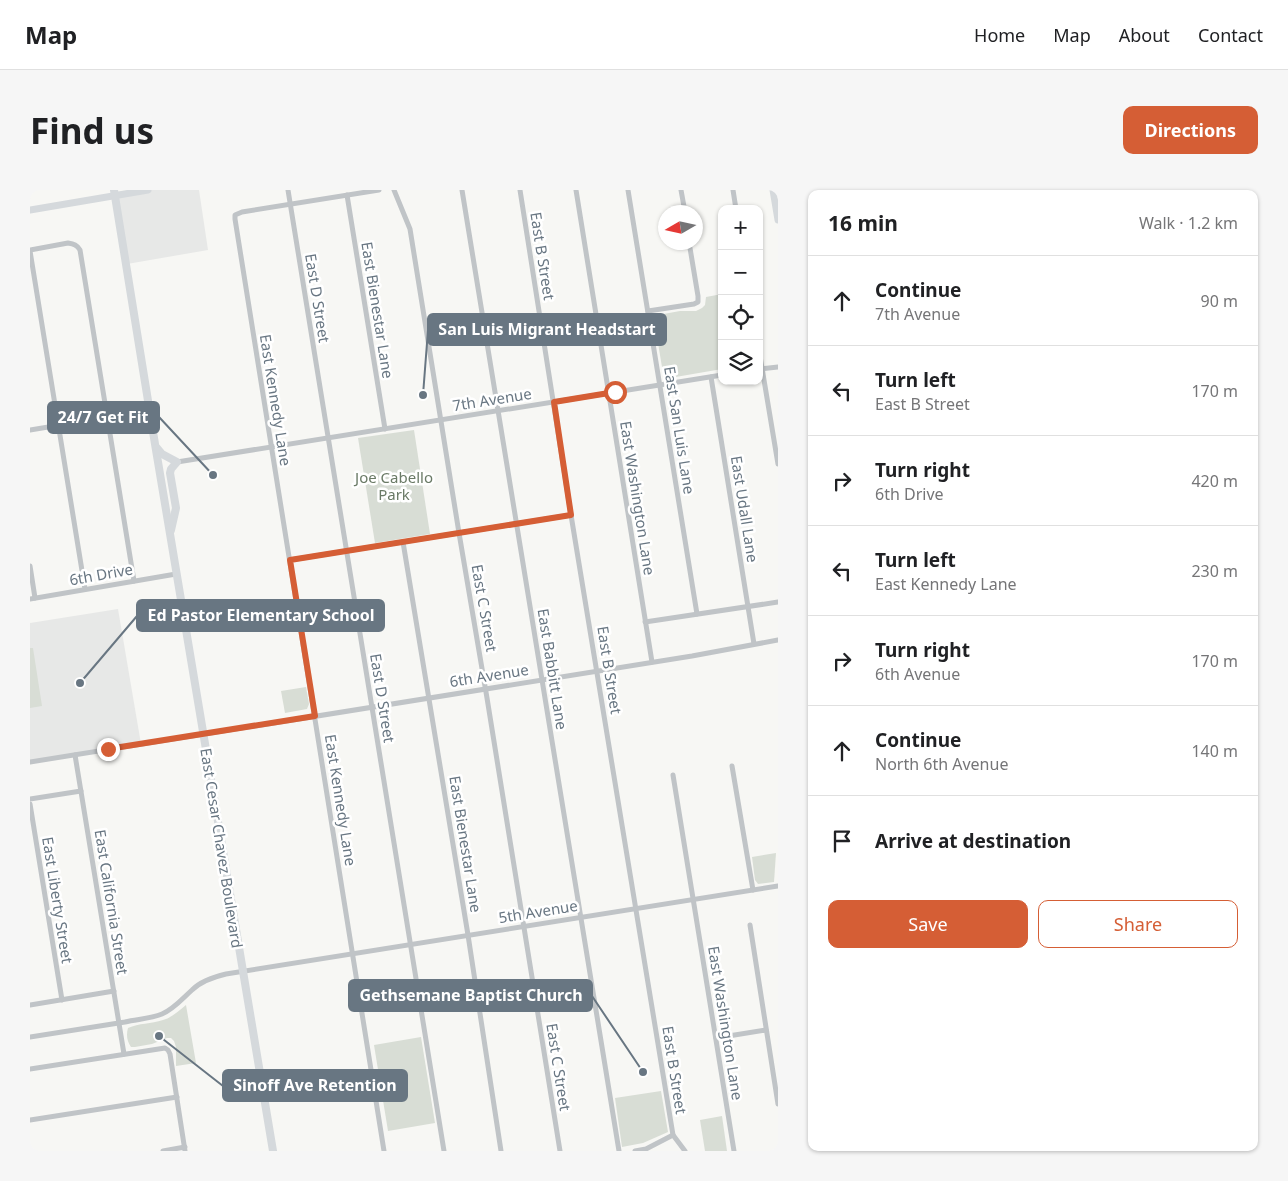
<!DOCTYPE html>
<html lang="en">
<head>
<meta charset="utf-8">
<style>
  body { margin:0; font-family:"Noto Sans",sans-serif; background:#f6f6f6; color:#202124 }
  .controls { position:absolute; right:15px; top:15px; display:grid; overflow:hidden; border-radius:10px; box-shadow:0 1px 4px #0004 }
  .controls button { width:45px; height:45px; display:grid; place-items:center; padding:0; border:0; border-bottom:1px solid #e0e0e0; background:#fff; color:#202124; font:25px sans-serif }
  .compass { position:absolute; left:628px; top:15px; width:45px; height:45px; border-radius:50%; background:#fff; box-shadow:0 1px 4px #0004; rotate:261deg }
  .stop { position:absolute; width:15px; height:15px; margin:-11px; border:4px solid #d55e35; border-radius:50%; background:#fff }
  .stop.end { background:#d55e35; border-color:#fff; box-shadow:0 1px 5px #0008 }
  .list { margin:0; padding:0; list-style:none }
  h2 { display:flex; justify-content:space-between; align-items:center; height:65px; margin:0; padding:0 20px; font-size:21px }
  h2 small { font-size:16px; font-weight:400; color:#757577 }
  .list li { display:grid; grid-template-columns:32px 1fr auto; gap:15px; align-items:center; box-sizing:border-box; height:90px; padding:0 20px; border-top:1px solid #e0e0e0 }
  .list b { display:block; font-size:19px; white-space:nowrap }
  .list p { margin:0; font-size:16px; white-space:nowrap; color:#757577 }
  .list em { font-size:16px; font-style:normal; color:#757577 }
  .actions { display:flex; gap:10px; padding:15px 20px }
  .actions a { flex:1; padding:11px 0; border:1px solid #d55e35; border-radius:10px; text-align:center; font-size:18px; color:#d55e35 }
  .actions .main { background:#d55e35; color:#fff }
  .icon { flex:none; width:28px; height:28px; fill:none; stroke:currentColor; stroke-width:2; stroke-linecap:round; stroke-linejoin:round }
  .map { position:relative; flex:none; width:748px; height:961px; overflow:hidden; border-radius:10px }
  header { display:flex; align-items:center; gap:30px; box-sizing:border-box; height:70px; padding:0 25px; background:#fff; border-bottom:1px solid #e0e0e0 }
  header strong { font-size:24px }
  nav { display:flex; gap:28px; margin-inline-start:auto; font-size:18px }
  .intro { display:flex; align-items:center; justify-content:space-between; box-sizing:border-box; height:120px; padding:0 30px }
  h1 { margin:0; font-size:35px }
  .button { padding:12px 22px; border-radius:10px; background:#d55e35; color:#fff; font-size:18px; font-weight:700 }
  main { display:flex; gap:30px; padding:0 30px }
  aside { flex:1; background:#fff; border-radius:10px; box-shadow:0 1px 4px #0004 }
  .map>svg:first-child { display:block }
  .built { fill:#e7e8e7 }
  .green { fill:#d8ddd5 }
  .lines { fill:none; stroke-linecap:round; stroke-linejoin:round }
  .minor { stroke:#c0c4c7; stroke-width:5 }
  .major { stroke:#d5d9dc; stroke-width:7 }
  .highway { stroke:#d5d9dc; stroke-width:8 }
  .route { stroke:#d55e35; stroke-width:6 }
  .labels { text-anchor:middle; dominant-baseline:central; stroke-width:5; stroke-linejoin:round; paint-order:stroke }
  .street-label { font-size:15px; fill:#687682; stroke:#fff }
  .park-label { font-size:15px; fill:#6a7a66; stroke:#fff }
  .leader { fill:none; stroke:#687682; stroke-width:2 }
  .callout-dot { fill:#687682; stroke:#fff; stroke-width:2 }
  .callout { fill:#687682; stroke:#687682; stroke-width:2 }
  .callout-label { font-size:16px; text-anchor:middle; font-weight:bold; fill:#fff }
</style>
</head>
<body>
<header>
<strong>Map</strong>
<nav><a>Home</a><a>Map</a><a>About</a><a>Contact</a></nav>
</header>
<div class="intro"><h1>Find us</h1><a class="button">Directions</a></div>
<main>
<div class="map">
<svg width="748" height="961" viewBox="0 0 748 961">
  <rect width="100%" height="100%" fill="#f7f7f4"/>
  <g class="built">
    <path d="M118,0H169L178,60L97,74L85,5Z"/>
    <path d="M88,419L111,554L0,572V433Z"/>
  </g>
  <g class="green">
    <path d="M692,104V179L634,189L624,129L628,125L650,121H666L672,118L675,115L676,107Z"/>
    <path d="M384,240L400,344L345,353L328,248Z"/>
    <path d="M0,458H3L12,516L0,518Z"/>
    <path d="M276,497L279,514L277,519L255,523L251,501Z"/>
    <path d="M746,663L744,692L728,694L725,690L722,667Z"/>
    <path d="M156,815L166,873L146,876V857L144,851L141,848H137L122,854L105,857H101C97,851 96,845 98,838C109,833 121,834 133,830C141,828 149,821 156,815Z"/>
    <path d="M391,847L405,933L358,941L344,855Z"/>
    <path d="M631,901L638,942L613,953L592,957L585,908Z"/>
    <path d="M692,926L697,961H675L670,930Z"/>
  </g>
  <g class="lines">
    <g class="minor">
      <path d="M258,0L414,961"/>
      <path d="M349,0L212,22L205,25V29L354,961"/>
      <path d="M364,0L380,39L429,343L457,508L530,961"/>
      <path d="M432,0L589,961"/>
      <path d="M490,0L541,325L643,945L655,961"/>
      <path d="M546,0L622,472"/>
      <path d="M598,0L667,424"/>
      <path d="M651,0L655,22"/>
      <path d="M703,0L706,19"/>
      <path d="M317,5L355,239"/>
      <path d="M0,60L38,53C44,54 47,55 50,60L104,391"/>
      <path d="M0,61L55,399"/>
      <path d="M618,121L664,114L668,112V106L659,52"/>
      <path d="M729,160L748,274"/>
      <path d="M730,179L748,177"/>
      <path d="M681,187L724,454"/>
      <path d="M0,240L120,220"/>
      <path d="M147,272L692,185"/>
      <path d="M373,352L438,745L471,961"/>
      <path d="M260,370L541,325"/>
      <path d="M0,376L5,408"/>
      <path d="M0,409L146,384"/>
      <path d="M615,432L748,412"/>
      <path d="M45,565L94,864"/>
      <path d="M0,572L662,466L748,450"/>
      <path d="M702,576L723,700"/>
      <path d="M643,585L704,961"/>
      <path d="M0,609L51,601"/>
      <path d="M0,614L32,810"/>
      <path d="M720,735L748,914"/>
      <path d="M0,815L84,801"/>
      <path d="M0,847C31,842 63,837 95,832C107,829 120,829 132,824C144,819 152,809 162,800C171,791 183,787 196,784L748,696"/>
      <path d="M686,848L736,840"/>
      <path d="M0,879L135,858L138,860L140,864L155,961"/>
      <path d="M0,930L147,907"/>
      <path d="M133,961L155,957"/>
      <path d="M605,961L616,959L643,945"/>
    </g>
    <g class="major">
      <path d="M743,0L748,30"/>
      <path d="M0,20L118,0"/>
    </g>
    <g class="highway">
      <path d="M84,0L125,254L243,961"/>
      <path d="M127,258L132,264L147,272L141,279L140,283L146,318L141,340"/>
    </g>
  </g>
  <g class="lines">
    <path class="route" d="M78,559L285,526L260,370L541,325L524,212L585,202"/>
  </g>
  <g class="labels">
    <g class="street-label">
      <text transform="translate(513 66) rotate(81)">East B Street</text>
      <text transform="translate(288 108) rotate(81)">East D Street</text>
      <text transform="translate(348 120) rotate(81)">East Bienestar Lane</text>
      <text transform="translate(462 209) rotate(-9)">7th Avenue</text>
      <text transform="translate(246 210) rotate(81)">East Kennedy Lane</text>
      <text transform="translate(650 240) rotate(81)">East San Luis Lane</text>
      <text transform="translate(608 308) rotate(81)">East Washington Lane</text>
      <text transform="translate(715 319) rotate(81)">East Udall Lane</text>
      <text transform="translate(71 384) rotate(-10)">6th Drive</text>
      <text transform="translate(455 418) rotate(80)">East C Street</text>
      <text transform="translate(523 479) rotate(81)">East Babbitt Lane</text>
      <text transform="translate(580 480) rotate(81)">East B Street</text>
      <text transform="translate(459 485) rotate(-9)">6th Avenue</text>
      <text transform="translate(353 508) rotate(81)">East D Street</text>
      <text transform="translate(311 610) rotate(81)">East Kennedy Lane</text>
      <text transform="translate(436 654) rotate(81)">East Bienestar Lane</text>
      <text transform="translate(192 658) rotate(81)">East Cesar Chavez Boulevard</text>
      <text transform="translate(28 710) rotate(81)">East Liberty Street</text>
      <text transform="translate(82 712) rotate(81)">East California Street</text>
      <text transform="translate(508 721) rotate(-9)">5th Avenue</text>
      <text transform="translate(696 833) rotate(81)">East Washington Lane</text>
      <text transform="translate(529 877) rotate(81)">East C Street</text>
      <text transform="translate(645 880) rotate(81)">East B Street</text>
    </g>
    <g class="park-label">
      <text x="364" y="287">Joe Cabello<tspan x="364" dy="17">Park</tspan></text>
    </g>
  </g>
  <path class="leader" d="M393 205L398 140M183 285L129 227M50 493L107 426M613 882L562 806M129 846L193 896"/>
  <g class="callout-dot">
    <circle cx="393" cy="205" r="5"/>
    <circle cx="183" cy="285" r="5"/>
    <circle cx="50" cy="493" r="5"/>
    <circle cx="613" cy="882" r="5"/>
    <circle cx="129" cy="846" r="5"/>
  </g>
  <g class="callout">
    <rect x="398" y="124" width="238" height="31" rx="5"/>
    <rect x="18" y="212" width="111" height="31" rx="5"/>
    <rect x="107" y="410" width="247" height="31" rx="5"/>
    <rect x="319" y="790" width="243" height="31" rx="5"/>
    <rect x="193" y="880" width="184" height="31" rx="5"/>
  </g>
  <g class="callout-label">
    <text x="517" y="145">San Luis Migrant Headstart</text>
    <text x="73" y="233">24/7 Get Fit</text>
    <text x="231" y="431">Ed Pastor Elementary School</text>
    <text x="441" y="811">Gethsemane Baptist Church</text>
    <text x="285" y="901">Sinoff Ave Retention</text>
  </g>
</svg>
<div class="controls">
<button>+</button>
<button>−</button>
<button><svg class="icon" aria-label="locate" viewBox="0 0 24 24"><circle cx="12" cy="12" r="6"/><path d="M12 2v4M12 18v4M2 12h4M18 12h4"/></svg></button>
<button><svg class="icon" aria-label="layers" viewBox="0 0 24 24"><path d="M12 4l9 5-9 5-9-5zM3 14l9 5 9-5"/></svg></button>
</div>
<svg class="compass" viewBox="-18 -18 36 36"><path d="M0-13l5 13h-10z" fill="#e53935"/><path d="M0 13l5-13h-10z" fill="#757577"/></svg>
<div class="stop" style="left:585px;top:202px"></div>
<div class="stop end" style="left:78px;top:559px"></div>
</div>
<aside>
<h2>16 min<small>Walk · 1.2 km</small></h2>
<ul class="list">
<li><svg class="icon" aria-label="ahead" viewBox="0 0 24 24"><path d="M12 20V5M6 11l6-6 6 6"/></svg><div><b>Continue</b><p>7th Avenue</p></div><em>90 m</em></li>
<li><svg class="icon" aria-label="left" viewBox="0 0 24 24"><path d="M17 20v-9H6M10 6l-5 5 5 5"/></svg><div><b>Turn left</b><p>East B Street</p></div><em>170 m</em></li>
<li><svg class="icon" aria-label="right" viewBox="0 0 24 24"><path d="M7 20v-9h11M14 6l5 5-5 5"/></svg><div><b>Turn right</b><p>6th Drive</p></div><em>420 m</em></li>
<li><svg class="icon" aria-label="left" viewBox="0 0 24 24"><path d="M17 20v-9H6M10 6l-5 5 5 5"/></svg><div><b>Turn left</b><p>East Kennedy Lane</p></div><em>230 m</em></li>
<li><svg class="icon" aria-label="right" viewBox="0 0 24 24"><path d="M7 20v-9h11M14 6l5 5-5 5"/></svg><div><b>Turn right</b><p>6th Avenue</p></div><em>170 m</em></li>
<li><svg class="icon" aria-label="ahead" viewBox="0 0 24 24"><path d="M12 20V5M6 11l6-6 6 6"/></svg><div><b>Continue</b><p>North 6th Avenue</p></div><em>140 m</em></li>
<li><svg class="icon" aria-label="arrive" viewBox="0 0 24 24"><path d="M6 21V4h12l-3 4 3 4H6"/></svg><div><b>Arrive at destination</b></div></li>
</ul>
<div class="actions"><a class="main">Save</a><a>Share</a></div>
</aside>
</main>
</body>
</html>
